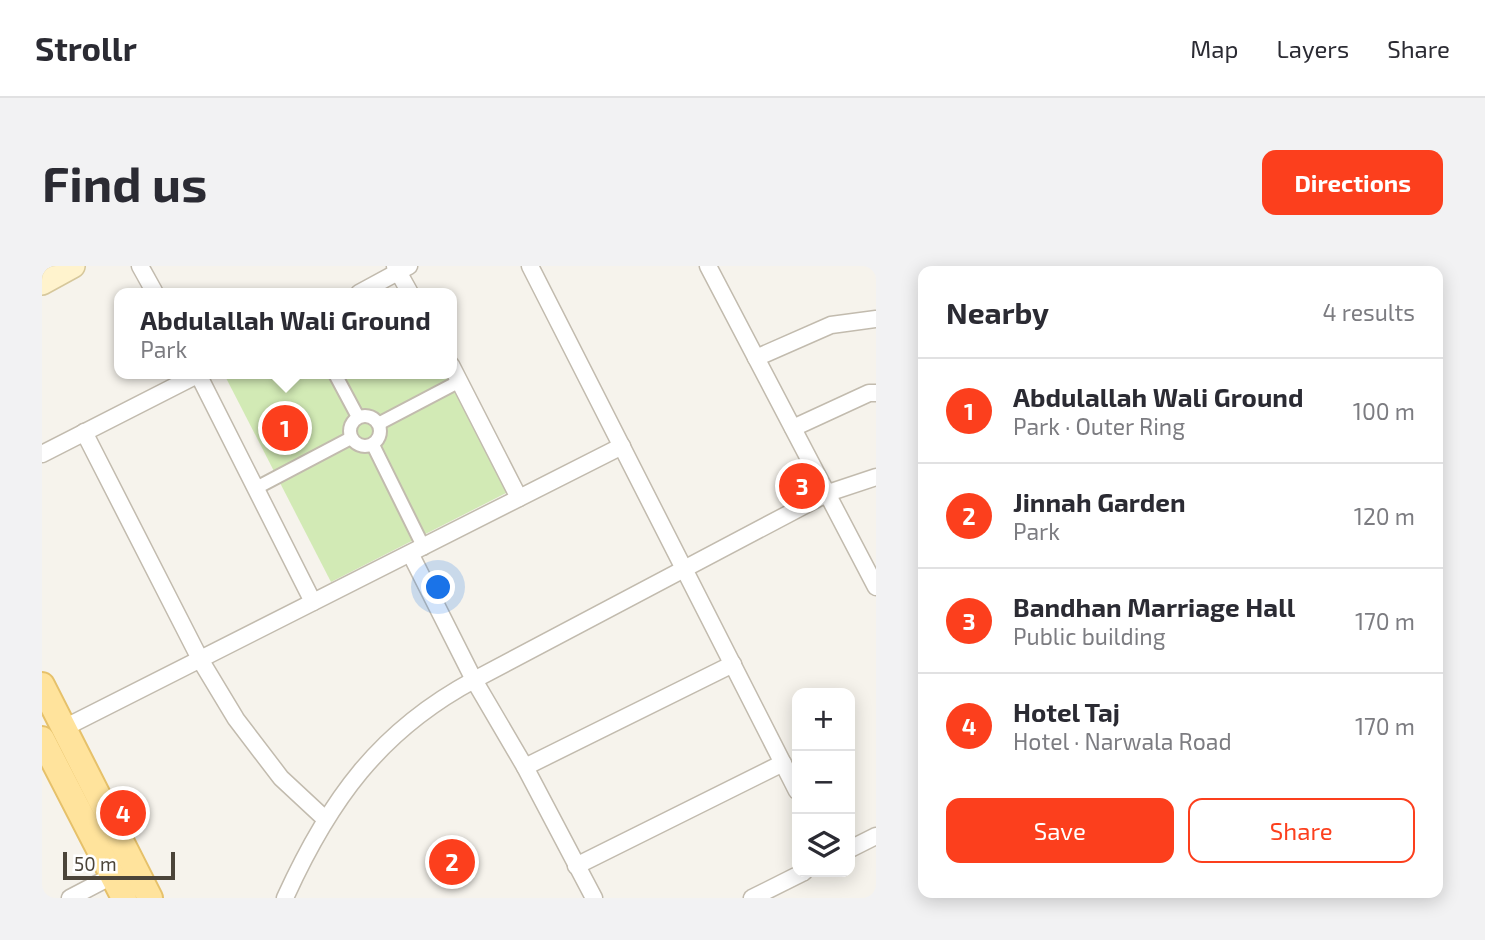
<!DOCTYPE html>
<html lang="en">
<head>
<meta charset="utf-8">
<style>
  body { margin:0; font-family:"Exo 2",sans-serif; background:#f2f2f3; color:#2b2b33 }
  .controls { position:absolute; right:21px; bottom:21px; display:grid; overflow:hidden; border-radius:14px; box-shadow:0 4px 18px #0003 }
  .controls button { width:63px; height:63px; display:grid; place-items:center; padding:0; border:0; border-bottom:2px solid #e1e1e2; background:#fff; color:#2b2b33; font:35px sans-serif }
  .scale { position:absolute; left:21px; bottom:18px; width:112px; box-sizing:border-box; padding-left:7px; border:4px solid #4b4439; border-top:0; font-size:19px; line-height:24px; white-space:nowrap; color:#4b4439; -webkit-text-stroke:5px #fff; paint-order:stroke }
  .you { position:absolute; left:397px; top:322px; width:24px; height:24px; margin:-18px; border:5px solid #fff; border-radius:50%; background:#1a73e8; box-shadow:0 0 0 10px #1a73e833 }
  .badge { display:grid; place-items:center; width:46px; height:46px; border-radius:50%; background:#fc3f1d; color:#fff; font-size:23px; font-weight:700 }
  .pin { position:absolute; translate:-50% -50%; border:4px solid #fff; box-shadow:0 2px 7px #0006 }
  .popup { position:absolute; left:72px; top:22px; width:343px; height:91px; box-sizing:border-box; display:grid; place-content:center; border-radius:14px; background:#fff; filter:drop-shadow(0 2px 5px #0005); font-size:23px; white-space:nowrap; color:#7c7c81 }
  .popup b { font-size:26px; color:#2b2b33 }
  .popup::after { content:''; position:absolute; left:50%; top:100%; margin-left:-14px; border:14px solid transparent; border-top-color:#fff }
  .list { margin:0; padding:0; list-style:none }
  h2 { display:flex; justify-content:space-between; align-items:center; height:91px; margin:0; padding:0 28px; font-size:30px }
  h2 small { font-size:23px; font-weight:400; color:#7c7c81 }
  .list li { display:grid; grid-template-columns:46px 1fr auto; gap:21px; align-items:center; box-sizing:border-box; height:105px; padding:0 28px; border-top:2px solid #e1e1e2 }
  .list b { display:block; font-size:26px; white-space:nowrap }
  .list p { margin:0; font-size:23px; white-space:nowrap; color:#7c7c81 }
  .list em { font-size:23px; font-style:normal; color:#7c7c81 }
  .actions { display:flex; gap:14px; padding:21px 28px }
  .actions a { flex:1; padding:16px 0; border:2px solid #fc3f1d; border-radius:14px; text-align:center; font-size:24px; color:#fc3f1d }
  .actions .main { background:#fc3f1d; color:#fff }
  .icon { flex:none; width:38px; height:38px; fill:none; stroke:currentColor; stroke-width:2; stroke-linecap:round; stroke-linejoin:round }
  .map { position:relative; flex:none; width:834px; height:632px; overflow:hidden; border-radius:14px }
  header { display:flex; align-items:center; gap:42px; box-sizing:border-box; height:98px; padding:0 35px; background:#fff; border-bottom:2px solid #e1e1e2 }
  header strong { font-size:33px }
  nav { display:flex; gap:38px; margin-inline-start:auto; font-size:24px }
  .intro { display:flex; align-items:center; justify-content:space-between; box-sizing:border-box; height:168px; padding:0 42px }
  h1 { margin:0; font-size:49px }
  .button { padding:18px 32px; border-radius:14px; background:#fc3f1d; color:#fff; font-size:24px; font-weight:700 }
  main { display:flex; gap:42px; padding:0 42px }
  aside { flex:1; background:#fff; border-radius:14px; box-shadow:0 4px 18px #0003 }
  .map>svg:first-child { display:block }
  .green { fill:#d2eab5 }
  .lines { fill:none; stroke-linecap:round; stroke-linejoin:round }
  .pedestrian-casing { stroke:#c2bbae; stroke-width:16 }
  .minor-casing { stroke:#c2bbae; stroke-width:19 }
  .secondary-casing { stroke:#d6c79b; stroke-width:26 }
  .primary-casing { stroke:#e6c16a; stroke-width:28 }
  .pedestrian { stroke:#fff; stroke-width:12 }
  .minor { stroke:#fff; stroke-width:16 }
  .secondary { stroke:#fff3cd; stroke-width:23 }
  .primary { stroke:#ffe39c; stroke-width:24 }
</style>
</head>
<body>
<header>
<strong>Strollr</strong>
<nav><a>Map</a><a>Layers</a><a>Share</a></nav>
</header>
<div class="intro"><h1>Find us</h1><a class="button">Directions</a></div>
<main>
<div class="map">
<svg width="834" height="632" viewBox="0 0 834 632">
  <rect width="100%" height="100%" fill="#f6f3ec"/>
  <path class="green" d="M182,108H409L474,222L289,316Z"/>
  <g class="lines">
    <defs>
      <g id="pedestrian">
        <path d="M293,108L316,151"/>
        <circle cx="323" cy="165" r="15"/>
        <path d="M338,157L418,115"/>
        <path d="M331,179L382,282"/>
        <path d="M216,221L309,172"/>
      </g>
      <g id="minor">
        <path d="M98,0L113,27"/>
        <path d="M353,0L368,27"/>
        <path d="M488,0L755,525"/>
        <path d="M666,0L834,321"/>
        <path d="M317,27L367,0"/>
        <path d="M714,92L789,59L834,53"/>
        <path d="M409,99L477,232"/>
        <path d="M156,108L271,336"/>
        <path d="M751,162L827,127H834"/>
        <path d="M42,166L159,395L194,453L239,512L282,552"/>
        <path d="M0,188L157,108"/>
        <path d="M369,289L432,414L483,501L552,632"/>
        <path d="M22,462L580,180"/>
        <path d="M483,501L691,398"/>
        <path d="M808,583L834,570"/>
        <path d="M534,600L741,497"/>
        <path d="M28,632L70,610"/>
        <path d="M243,632C287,535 337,465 432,414L786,227L834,211"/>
        <path d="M710,632L762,606"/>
      </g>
      <path id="secondary" d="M0,17L31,0"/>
      <g id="primary">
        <path d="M0,419L108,632"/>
        <path d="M0,473L82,632"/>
      </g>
    </defs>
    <use href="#pedestrian" class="pedestrian-casing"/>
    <use href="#minor" class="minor-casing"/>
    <use href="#secondary" class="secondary-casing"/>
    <use href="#primary" class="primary-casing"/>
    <use href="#pedestrian" class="pedestrian"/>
    <use href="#minor" class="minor"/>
    <use href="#secondary" class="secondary"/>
    <use href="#primary" class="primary"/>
  </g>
</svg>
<div class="controls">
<button>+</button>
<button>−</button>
<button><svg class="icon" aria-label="layers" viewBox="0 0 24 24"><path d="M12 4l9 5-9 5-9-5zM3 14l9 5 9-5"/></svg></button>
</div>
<div class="scale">50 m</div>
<div class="you"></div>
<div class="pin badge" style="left:243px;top:162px">1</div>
<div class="popup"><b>Abdulallah Wali Ground</b>Park</div>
<div class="pin badge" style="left:410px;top:596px">2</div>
<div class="pin badge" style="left:760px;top:220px">3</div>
<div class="pin badge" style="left:81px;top:547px">4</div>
</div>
<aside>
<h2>Nearby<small>4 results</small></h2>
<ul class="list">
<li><span class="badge">1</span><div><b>Abdulallah Wali Ground</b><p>Park · Outer Ring</p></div><em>100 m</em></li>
<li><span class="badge">2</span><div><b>Jinnah Garden</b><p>Park</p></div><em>120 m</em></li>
<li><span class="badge">3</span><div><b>Bandhan Marriage Hall</b><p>Public building</p></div><em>170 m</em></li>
<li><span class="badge">4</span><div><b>Hotel Taj</b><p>Hotel · Narwala Road</p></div><em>170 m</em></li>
</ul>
<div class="actions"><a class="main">Save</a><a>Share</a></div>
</aside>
</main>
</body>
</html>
